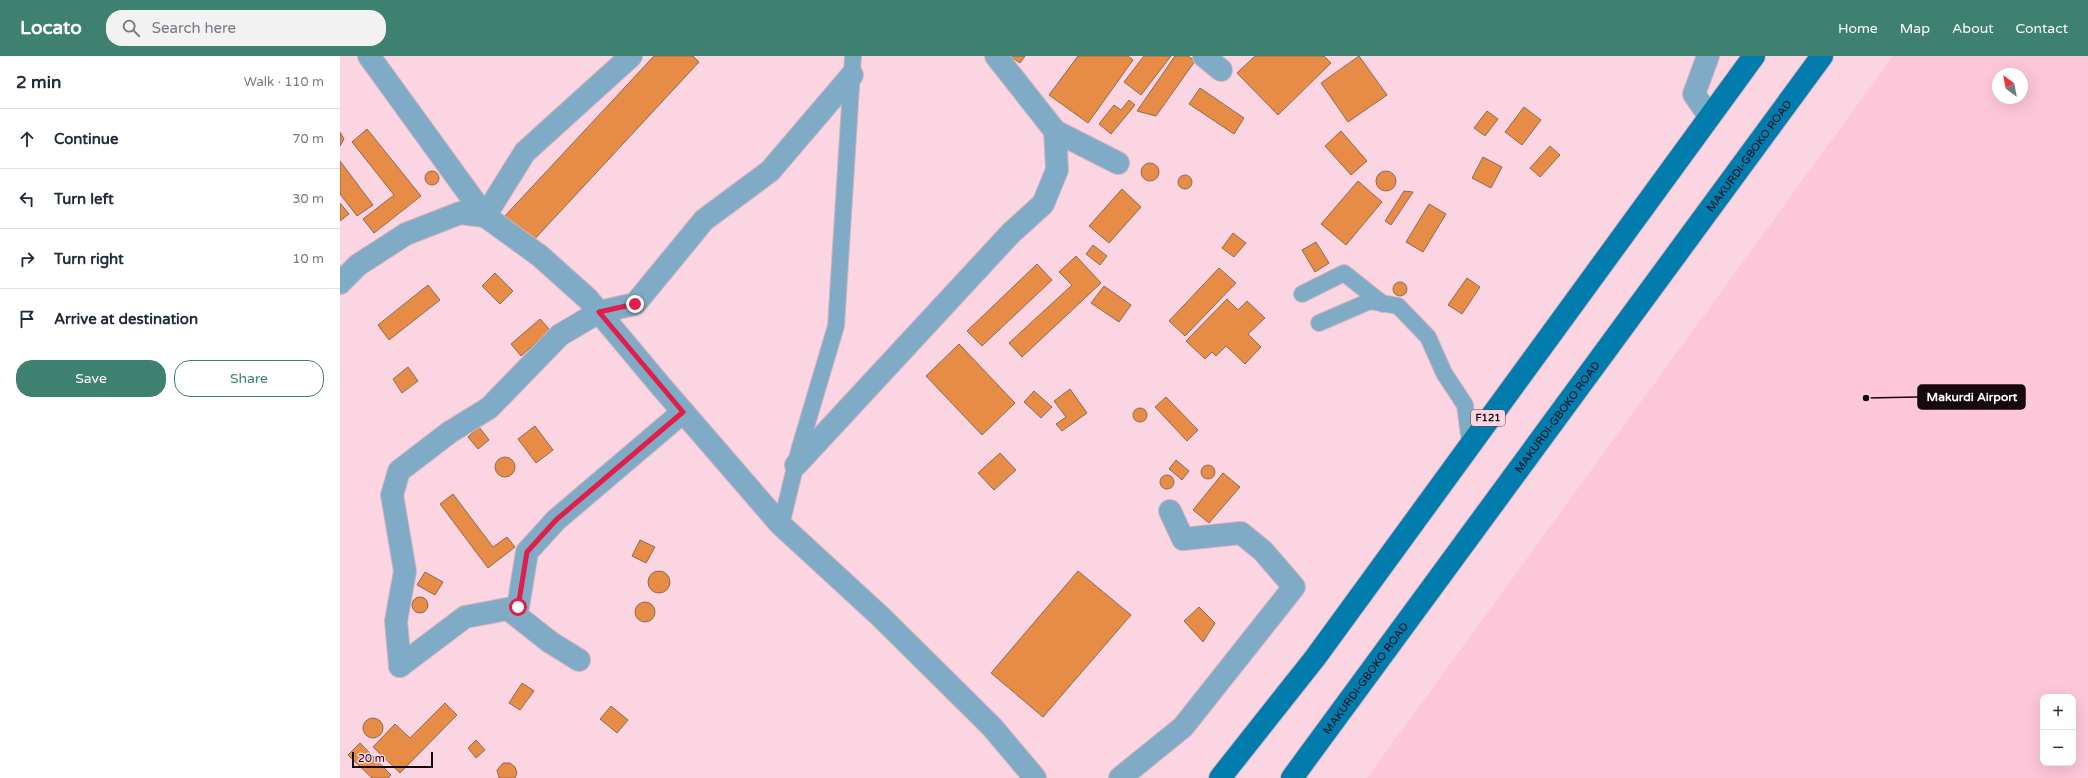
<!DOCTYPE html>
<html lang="en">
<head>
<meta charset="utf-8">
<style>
  body { margin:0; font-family:"Varela Round",sans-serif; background:#f2f2f3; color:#1f2937 }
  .controls { position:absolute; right:12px; bottom:12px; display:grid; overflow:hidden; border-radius:8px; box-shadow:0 4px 16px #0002 }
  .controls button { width:36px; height:36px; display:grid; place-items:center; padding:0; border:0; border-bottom:1px solid #e0e1e3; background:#fff; color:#1f2937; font:20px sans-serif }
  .compass { position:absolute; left:1652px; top:12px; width:36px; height:36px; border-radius:50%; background:#fff; box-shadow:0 4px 16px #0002; rotate:328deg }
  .scale { position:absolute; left:12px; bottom:10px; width:81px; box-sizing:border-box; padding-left:4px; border:2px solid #16080d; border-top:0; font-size:11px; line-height:14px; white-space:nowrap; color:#16080d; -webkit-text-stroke:3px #fbd5e2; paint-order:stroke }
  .stop { position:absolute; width:12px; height:12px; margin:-9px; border:3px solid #e11d48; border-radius:50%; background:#fff }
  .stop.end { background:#e11d48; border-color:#fff; box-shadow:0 1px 4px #0008 }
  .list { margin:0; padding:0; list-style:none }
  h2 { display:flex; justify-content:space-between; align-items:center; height:52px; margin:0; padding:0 16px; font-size:17px }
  h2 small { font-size:13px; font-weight:400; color:#747a83 }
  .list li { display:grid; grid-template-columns:26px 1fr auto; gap:12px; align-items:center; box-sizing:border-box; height:60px; padding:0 16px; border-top:1px solid #e0e1e3 }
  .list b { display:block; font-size:15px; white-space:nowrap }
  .list em { font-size:13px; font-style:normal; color:#747a83 }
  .actions { display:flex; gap:8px; padding:12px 16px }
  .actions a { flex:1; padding:9px 0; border:1px solid #3f8171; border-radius:16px; text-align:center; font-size:14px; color:#3f8171 }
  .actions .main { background:#3f8171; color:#fff }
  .icon { flex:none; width:22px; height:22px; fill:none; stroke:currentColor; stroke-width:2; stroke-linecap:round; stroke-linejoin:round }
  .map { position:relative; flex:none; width:1748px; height:722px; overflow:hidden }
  header { display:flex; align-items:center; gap:24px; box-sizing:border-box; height:56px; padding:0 20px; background:#3f8171; color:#fff }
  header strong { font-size:19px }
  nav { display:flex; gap:22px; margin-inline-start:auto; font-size:14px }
  .search { width:280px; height:36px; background:#f2f2f3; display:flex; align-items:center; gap:10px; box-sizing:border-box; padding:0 14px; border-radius:16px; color:#747a83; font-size:15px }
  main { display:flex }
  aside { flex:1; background:#fff }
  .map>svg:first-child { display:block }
  .built { fill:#fdc6d9; fill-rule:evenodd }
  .building { fill:#e78c46; stroke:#8e6b53 }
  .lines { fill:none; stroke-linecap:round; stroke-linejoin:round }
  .lane-casing { stroke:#d6b4c0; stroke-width:18 }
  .street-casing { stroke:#d6b4c0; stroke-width:24 }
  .primary-casing { stroke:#d6b4c0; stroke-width:24 }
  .lane { stroke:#7fabc7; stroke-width:16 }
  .street { stroke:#7fabc7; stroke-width:22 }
  .primary { stroke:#027bad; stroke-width:22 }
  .route { stroke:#e11d48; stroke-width:5 }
  .labels { text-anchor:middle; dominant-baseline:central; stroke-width:3.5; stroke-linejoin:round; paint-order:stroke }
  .shield { fill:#fbd5e2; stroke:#5b464d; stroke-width:1 }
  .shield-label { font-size:10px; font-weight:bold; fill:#16080d }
  .street-label { font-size:11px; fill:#16080d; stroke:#fbd5e2 }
  .leader { fill:none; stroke:#16080d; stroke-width:1.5 }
  .callout-dot { fill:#16080d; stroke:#fbd5e2; stroke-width:1.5 }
  .callout { fill:#16080d; stroke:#16080d; stroke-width:1.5 }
  .callout-label { font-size:12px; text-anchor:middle; font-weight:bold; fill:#fff }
</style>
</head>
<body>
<header>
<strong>Locato</strong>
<div class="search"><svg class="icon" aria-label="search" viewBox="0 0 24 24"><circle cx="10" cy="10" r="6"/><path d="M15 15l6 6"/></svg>Search here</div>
<nav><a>Home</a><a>Map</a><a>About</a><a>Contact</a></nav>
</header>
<main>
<aside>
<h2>2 min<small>Walk · 110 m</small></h2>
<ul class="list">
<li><svg class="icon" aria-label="ahead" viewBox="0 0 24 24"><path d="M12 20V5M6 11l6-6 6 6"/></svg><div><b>Continue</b></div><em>70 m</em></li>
<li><svg class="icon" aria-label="left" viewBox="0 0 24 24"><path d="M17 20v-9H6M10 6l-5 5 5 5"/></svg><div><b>Turn left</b></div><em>30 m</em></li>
<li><svg class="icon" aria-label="right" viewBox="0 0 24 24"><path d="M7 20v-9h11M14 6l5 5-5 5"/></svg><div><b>Turn right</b></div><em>10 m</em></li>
<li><svg class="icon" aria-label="arrive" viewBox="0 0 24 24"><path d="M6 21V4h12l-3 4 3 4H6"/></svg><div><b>Arrive at destination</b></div></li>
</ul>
<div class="actions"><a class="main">Save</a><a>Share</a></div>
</aside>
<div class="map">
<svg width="1748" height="722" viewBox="0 0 1748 722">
  <rect width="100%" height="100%" fill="#fbd5e2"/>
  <path class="built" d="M1553,0H1748V722H1027ZM1658,18H1682V42H1658ZM1703,641H1733V707H1703Z"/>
  <g class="building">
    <path d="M314,0H353L359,6L191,187L163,162Z"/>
    <path d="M670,0H685L680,7Z"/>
    <path d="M738,0H788L793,4L748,67L709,39Z"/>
    <path d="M804,0H831L801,39L784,26Z"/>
    <path d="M835,0H848L855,5L816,60L797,55Z"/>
    <path d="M915,0H984L991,7L938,59L897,17Z"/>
    <path d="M1019,0L1047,39L1008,66L981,27Z"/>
    <path d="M860,32L904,62L894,78L849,48Z"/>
    <path d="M789,44L795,49L771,78L759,68L774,49L781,54Z"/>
    <path d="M1184,51L1201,64L1182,89L1165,76Z"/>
    <path d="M1147,55L1158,63L1145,80L1134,72Z"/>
    <path d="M27,73L81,140L34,177L23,163L54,139L12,86Z"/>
    <path d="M1001,75L1027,105L1011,119L985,90Z"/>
    <path d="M0,76L4,83L0,90Z"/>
    <path d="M1210,90L1220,99L1200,121L1190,112Z"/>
    <path d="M1143,101L1162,111L1151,132L1132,122Z"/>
    <path d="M0,105L33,149L17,160L0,138Z"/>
    <circle cx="810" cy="116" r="9"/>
    <circle cx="1046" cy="125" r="10"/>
    <circle cx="92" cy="122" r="7"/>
    <circle cx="845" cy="126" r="7"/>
    <path d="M1018,125L1042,146L1006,189L981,168Z"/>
    <path d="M782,133L801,151L769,187L749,170Z"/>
    <path d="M1064,135L1073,136L1051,169L1045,165Z"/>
    <path d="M0,147L9,158L0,165Z"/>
    <path d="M1089,148L1106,158L1083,196L1066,186Z"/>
    <path d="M893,177L906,187L894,201L882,192Z"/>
    <path d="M976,186L989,207L975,216L962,194Z"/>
    <path d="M753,189L767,200L760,209L746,198Z"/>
    <path d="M736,200L761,227L682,301L669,287L732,229L719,216Z"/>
    <path d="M697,208L712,224L642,290L627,275Z"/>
    <path d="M879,212L896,227L845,280L829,265Z"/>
    <path d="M155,217L173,235L160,248L142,230Z"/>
    <path d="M1127,222L1140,231L1122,258L1108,249Z"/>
    <circle cx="1060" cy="233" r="7"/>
    <path d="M88,229L100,244L49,284L38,269Z"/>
    <path d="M764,230L791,249L779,266L751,247Z"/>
    <path d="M887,243L898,254L907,245L925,262L908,278L921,291L905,308L886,290L876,300L872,296L865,303L846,285Z"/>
    <path d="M200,263L210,274L181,300L171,288Z"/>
    <path d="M619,288L675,347L642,379L586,320Z"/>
    <path d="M68,311L78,325L62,337L53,323Z"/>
    <path d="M730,333L747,357L722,375L716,368L726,361L714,345Z"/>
    <path d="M694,335L712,351L701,362L684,346Z"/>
    <path d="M826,341L858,374L847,385L815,351Z"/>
    <circle cx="800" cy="359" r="7"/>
    <path d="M195,370L213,394L196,407L178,383Z"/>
    <path d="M139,371L149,384L138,393L128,381Z"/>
    <path d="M660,397L676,414L654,434L638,417Z"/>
    <circle cx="165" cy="411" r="10"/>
    <path d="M836,404L849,415L842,424L829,413Z"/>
    <circle cx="868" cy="416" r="7"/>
    <path d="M883,417L900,431L869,467L853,454Z"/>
    <circle cx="827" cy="426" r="7"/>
    <path d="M113,438L153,491L167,481L175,491L148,512L100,448Z"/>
    <path d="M300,484L315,491L306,507L292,500Z"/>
    <path d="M738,515L791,559L703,661L651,617Z"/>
    <circle cx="319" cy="526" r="11"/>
    <path d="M85,516L103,526L95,539L77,529Z"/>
    <circle cx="80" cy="549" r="8"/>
    <circle cx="305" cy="556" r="10"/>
    <path d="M859,551L875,567L863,586L844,565Z"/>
    <path d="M182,627L194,635L180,654L169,647Z"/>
    <path d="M105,647L117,659L60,717L33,691L55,668L70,682Z"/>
    <path d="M271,650L288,664L277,677L260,663Z"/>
    <circle cx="33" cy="672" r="10"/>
    <path d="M136,684L145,694L136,702L128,692Z"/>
    <path d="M20,687L51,719L48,722H32L8,699Z"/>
    <path d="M163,707H170L175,711L177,717L175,722H159L157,714Z"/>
  </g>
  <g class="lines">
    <defs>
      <g id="lane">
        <path d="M962,238L1004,217L1043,248"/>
        <path d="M979,267L1030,245L1058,250L1088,281L1104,317L1125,349L1130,387"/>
        <path d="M441,469L460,391L496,270L513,0"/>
      </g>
      <g id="street">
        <path d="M29,0L145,160L200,200L248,243L319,328L441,469L541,561L652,671L695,722"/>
        <path d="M656,0L715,75L778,107"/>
        <path d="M864,0L881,14"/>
        <path d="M1368,0L1354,38L1369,60"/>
        <path d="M0,227L18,209L66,178L120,157L145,160L185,96L291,0"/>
        <path d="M456,409L671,177L703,148L717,114L715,75"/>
        <path d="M168,553L210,586L239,604"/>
        <path d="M60,610L56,565L65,515L52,439L59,415L110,376L149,352L220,279L259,256L295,248L364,164L430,115L512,19"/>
        <path d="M60,610L125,561L178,551L187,496L216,464L343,356"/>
        <path d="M780,722L843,671L954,531L923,495L901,477L843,483L830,455"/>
      </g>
      <g id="primary">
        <path d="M880,722L975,602L1414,0"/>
        <path id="s1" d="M952,722L1482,0"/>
      </g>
    </defs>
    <use href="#lane" class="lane-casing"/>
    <use href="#street" class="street-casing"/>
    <use href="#primary" class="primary-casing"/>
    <use href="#lane" class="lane"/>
    <use href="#street" class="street"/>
    <use href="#primary" class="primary"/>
  </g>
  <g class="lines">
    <path class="route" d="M178,551L187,496L216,464L343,356L259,256L295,248"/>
  </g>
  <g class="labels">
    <rect class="shield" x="1131" y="354" width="34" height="16" rx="3"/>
    <g class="shield-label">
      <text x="1148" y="362">F121</text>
    </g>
    <g class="street-label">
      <text stroke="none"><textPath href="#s1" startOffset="772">MAKURDI-GBOKO ROAD</textPath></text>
      <text stroke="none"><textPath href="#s1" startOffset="448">MAKURDI-GBOKO ROAD</textPath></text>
      <text stroke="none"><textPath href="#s1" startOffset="124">MAKURDI-GBOKO ROAD</textPath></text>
    </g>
  </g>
  <path class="leader" d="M1526 342L1578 341"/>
  <circle class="callout-dot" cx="1526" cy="342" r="4"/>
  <rect class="callout" x="1578" y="329" width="107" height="24" rx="4"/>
  <g class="callout-label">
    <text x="1632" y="345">Makurdi Airport</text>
  </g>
</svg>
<div class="controls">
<button>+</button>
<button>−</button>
</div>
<svg class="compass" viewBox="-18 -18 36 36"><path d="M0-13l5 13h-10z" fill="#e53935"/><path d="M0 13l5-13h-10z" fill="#747a83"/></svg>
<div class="scale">20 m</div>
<div class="stop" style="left:178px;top:551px"></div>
<div class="stop end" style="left:295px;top:248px"></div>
</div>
</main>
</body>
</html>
